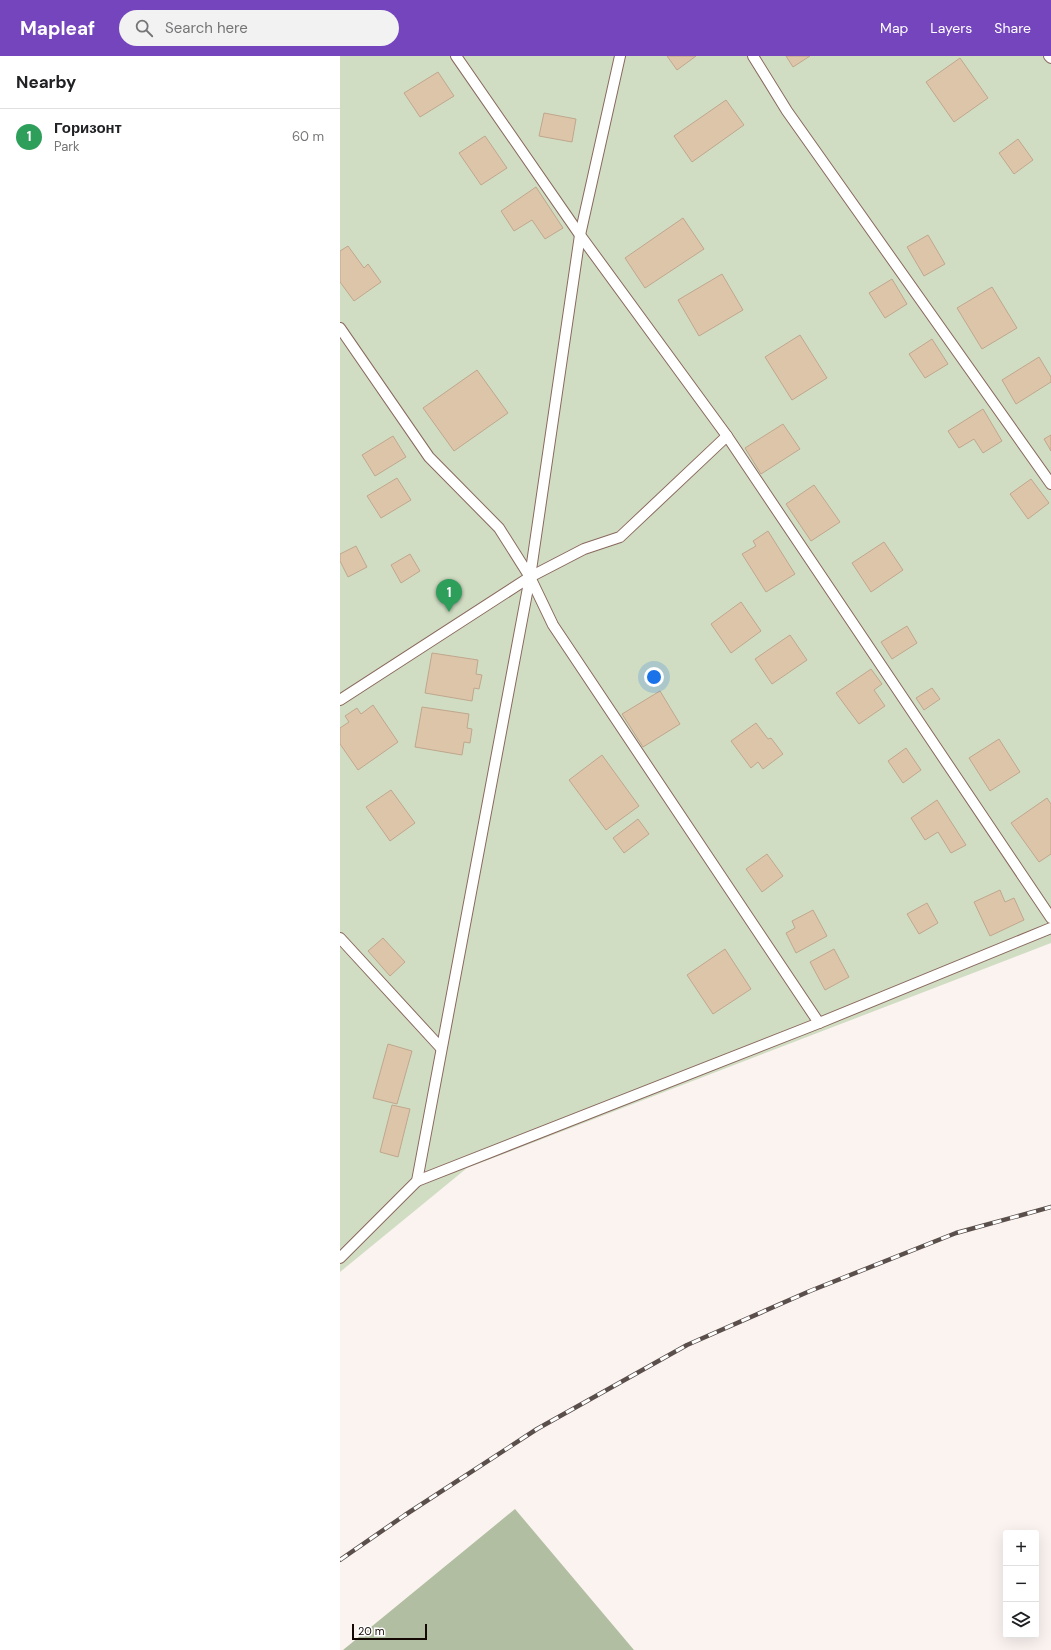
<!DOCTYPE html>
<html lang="en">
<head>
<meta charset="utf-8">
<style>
  body { margin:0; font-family:"DM Sans",sans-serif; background:#f2f2f2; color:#202124 }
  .controls { position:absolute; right:12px; bottom:12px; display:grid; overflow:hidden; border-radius:4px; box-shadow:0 4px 16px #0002 }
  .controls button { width:36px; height:36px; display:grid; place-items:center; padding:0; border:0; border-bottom:1px solid #e0e0e0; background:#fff; color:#202124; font:20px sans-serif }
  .scale { position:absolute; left:12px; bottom:10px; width:75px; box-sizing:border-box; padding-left:4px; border:2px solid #150905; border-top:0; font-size:11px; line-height:14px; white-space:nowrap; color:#150905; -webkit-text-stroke:3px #fff; paint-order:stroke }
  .you { position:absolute; left:314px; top:621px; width:14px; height:14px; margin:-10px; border:3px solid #fff; border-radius:50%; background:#1a73e8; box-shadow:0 0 0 6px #1a73e833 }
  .badge { display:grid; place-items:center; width:26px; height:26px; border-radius:50%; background:#7445bc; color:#fff; font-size:13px; font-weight:700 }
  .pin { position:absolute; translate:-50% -33px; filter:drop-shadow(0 1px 2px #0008) }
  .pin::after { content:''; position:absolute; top:21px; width:14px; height:12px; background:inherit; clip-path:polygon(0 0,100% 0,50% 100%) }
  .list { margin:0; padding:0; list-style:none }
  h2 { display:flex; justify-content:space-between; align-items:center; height:52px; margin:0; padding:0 16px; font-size:17px }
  h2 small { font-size:13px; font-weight:400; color:#757577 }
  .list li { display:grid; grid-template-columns:26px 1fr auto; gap:12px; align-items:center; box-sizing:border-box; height:56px; padding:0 16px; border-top:1px solid #e0e0e0 }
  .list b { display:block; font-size:15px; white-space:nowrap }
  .list p { margin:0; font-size:13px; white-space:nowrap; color:#757577 }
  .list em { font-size:13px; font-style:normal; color:#757577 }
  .icon { flex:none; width:22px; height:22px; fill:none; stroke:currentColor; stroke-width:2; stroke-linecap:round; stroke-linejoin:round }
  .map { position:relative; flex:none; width:711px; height:1594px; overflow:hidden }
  header { display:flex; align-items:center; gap:24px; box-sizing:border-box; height:56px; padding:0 20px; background:#7445bc; color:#fff }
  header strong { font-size:19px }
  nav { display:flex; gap:22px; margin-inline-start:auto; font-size:14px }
  .search { width:280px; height:36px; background:#f2f2f2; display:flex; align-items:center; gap:10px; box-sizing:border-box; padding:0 14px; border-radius:22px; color:#757577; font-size:15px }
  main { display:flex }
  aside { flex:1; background:#fff }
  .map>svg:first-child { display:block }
  .green { fill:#d1ddc3 }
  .forest { fill:#b1bea1 }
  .building { fill:#ddc5aa; stroke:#bfa78d }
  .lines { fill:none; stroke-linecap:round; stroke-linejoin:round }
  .lane-casing { stroke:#89695d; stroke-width:12 }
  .lane { stroke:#fff; stroke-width:10 }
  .rail-casing { stroke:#5a4f4b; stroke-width:4.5 }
  .rail { stroke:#fff; stroke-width:3; stroke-dasharray:9; stroke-linecap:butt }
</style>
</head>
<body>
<header>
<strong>Mapleaf</strong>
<div class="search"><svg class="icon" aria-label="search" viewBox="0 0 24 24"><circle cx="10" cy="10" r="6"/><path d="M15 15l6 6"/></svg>Search here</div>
<nav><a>Map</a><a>Layers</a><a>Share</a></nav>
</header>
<main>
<aside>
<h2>Nearby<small></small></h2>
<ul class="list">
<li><span class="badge" style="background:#2e9e5b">1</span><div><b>Горизонт</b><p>Park</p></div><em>60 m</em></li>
</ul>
</aside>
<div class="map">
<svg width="711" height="1594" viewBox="0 0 711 1594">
  <rect width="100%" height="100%" fill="#fbf3f0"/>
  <path class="green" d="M0,0H711V887L127,1112L0,1216Z"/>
  <path class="forest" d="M175,1453L294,1594H3Z"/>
  <g class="building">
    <path d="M327,0H356L337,14Z"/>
    <path d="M446,0H470L453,11Z"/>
    <path d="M620,2L648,42L614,66L586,26Z"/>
    <path d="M98,16L114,40L80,61L64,37Z"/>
    <path d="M386,44L404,69L352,106L334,80Z"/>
    <path d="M204,57L236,63L232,86L199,80Z"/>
    <path d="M145,80L167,112L141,129L119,97Z"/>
    <path d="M678,83L693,104L674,118L659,97Z"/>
    <path d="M196,131L223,172L205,183L192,164L174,175L161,155Z"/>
    <path d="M343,162L364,193L305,232L285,202Z"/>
    <path d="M588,179L605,208L584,220L567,191Z"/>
    <path d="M8,190L24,212L28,208L41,226L14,245L0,226V195Z"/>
    <path d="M382,218L403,254L359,280L338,244Z"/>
    <path d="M552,223L567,248L545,262L529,237Z"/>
    <path d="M652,231L677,272L642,293L617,252Z"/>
    <path d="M460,279L487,322L452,344L425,301Z"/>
    <path d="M592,283L608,308L585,322L569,298Z"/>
    <path d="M699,301L711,321V326L676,348L662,324Z"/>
    <path d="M137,314L168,357L114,395L83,352Z"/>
    <path d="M643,353L662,385L643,397L634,383L619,392L608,375Z"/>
    <path d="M443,368L460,393L421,418L405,392Z"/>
    <path d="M711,379V395L704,383Z"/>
    <path d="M53,380L66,401L35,420L22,399Z"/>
    <path d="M57,422L71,444L41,462L27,440Z"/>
    <path d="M691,423L709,447L688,463L670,438Z"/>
    <path d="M474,429L500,466L471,485L446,448Z"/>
    <path d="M428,475L455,518L426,536L402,498L416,490L413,485Z"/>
    <path d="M544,486L563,514L531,536L512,507Z"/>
    <path d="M16,490L27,511L8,521L0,505V498Z"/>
    <path d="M70,498L80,515L61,527L51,509Z"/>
    <path d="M401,546L421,575L391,597L371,568Z"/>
    <path d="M567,570L577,587L552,603L541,586Z"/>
    <path d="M450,579L467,604L432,628L415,603Z"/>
    <path d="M92,597L138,604L136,618L142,619L139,633L134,632L132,645L85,637Z"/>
    <path d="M531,613L542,628L534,634L545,650L519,668L496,637Z"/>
    <path d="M592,632L600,643L584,654L576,642Z"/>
    <path d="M320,635L340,668L303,691L282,658Z"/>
    <path d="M33,649L58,686L18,714L0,688V672L9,666L5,660L17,652L21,658Z"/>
    <path d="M82,651L129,658L127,672L132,673L130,687L124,686L122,699L75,691Z"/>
    <path d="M416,667L428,683L431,682L443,698L423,713L418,706L411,712L391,685Z"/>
    <path d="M659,683L680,716L650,735L629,702Z"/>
    <path d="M566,692L581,714L563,727L548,705Z"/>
    <path d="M262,699L299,750L266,774L229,724Z"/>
    <path d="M51,734L75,767L50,785L26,751Z"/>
    <path d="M707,742L711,748V798L699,806L671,767Z"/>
    <path d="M597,744L626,789L611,797L598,776L585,784L571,762Z"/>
    <path d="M298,763L309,778L284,797L273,782Z"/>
    <path d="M427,798L443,820L422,836L406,813Z"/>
    <path d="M660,834L665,846L674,842L684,864L650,880L634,846Z"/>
    <path d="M587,847L598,867L579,878L567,858Z"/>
    <path d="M473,854L487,880L456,897L446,877L455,872L452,865Z"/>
    <path d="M43,882L65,906L50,920L28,895Z"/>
    <path d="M385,893L411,933L373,958L347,919Z"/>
    <path d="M494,893L509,921L485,934L470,906Z"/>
    <path d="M48,988L72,995L57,1048L33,1042Z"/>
    <path d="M52,1049L70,1053L58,1101L40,1096Z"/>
  </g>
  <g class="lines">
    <defs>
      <g id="lane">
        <path d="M116,0L240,179L387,380L711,862"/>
        <path d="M413,0L447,55L711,428"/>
        <path d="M709,0L711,2"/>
        <path d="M0,272L89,401L159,472L190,521L213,569L479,967"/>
        <path d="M0,644L190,521L244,493L280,481L387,380"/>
        <path d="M0,882L101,992"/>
        <path d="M77,1125L479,967L711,872"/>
        <path d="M0,1202L77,1125L190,521L240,179L280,0"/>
      </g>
    </defs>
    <use href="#lane" class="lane-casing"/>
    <use href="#lane" class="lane"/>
    <defs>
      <path id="rail" d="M0,1504L65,1459L197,1373L347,1289L470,1235L616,1177L711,1151"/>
    </defs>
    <use href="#rail" class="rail-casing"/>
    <use href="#rail" class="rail"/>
  </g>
</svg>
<div class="controls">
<button>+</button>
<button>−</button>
<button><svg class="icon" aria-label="layers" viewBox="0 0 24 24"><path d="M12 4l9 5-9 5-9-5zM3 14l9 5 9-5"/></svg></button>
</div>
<div class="scale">20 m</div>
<div class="you"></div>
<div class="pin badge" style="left:109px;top:556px;background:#2e9e5b">1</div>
</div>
</main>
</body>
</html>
